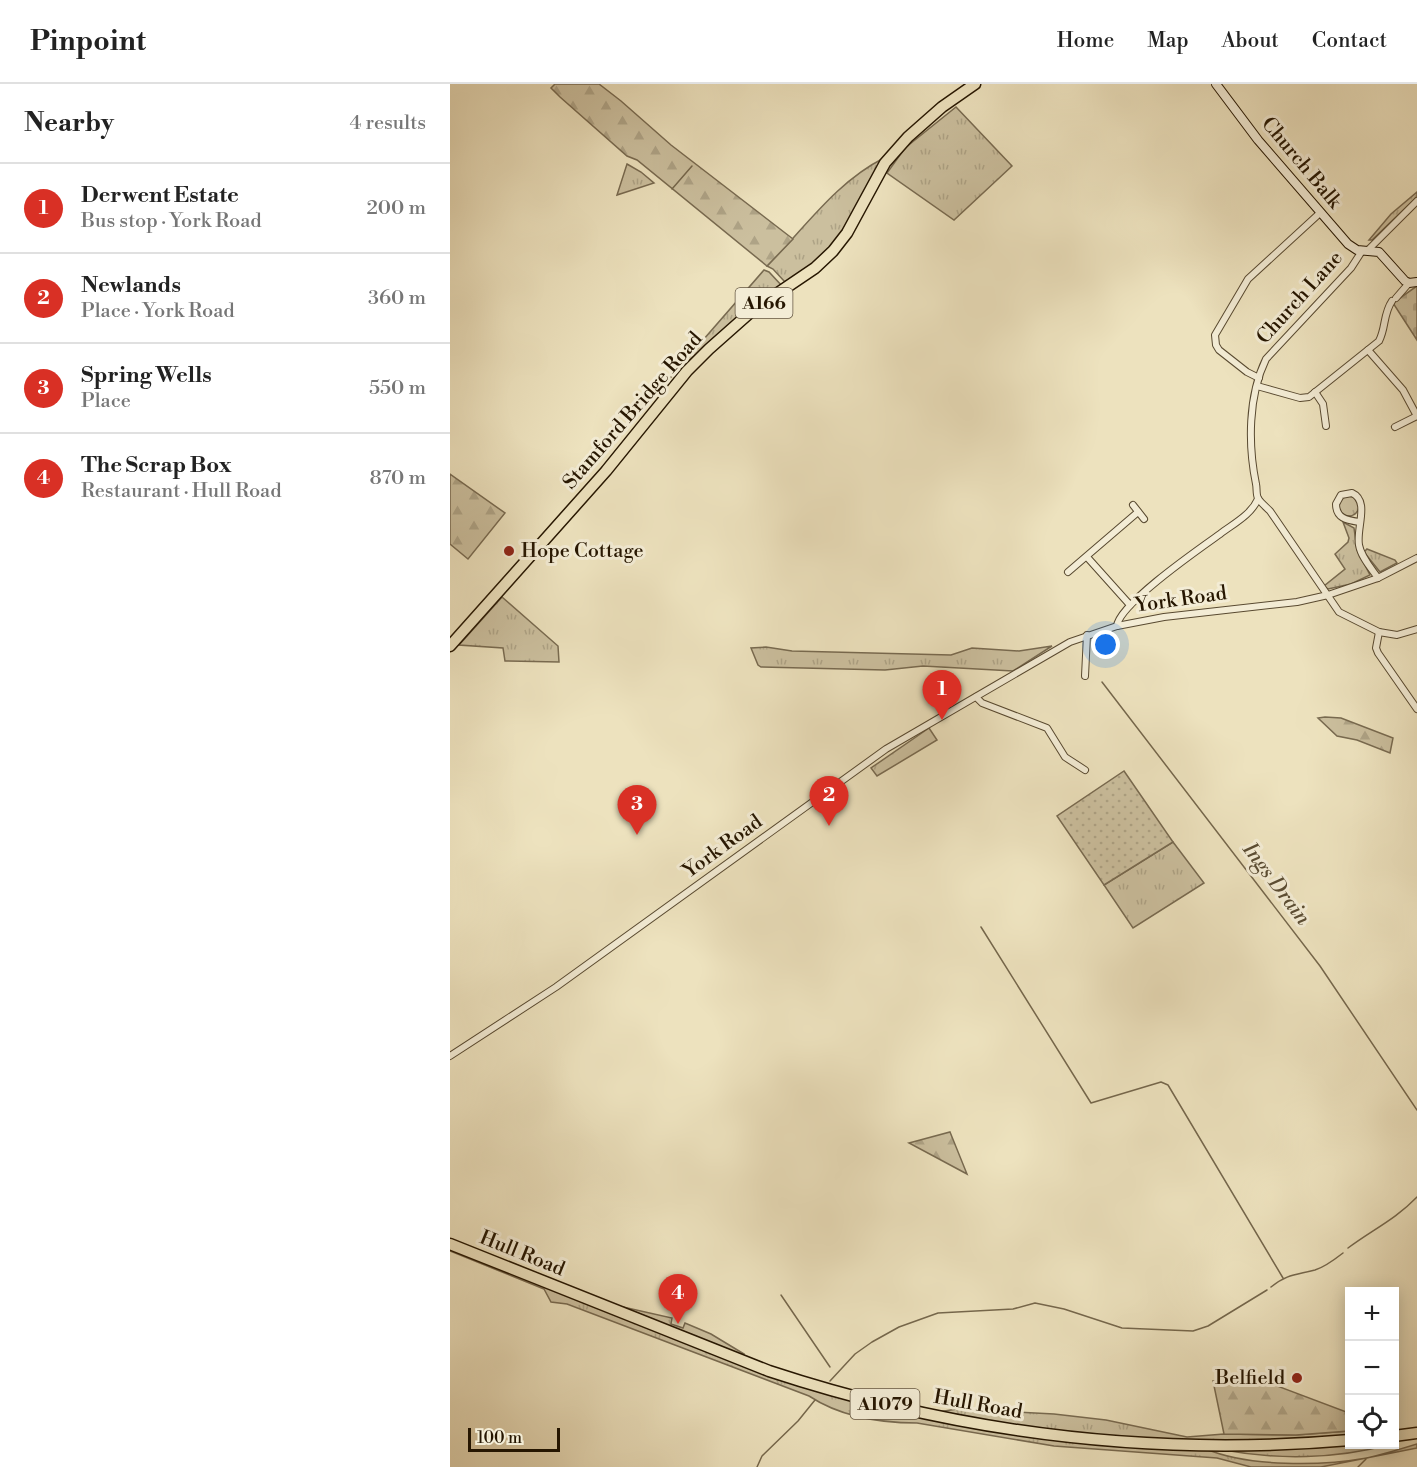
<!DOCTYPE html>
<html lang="en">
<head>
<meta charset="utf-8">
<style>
  body { margin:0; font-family:"Libre Bodoni",serif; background:#f6f6f6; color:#222 }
  .controls { position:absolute; right:18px; bottom:18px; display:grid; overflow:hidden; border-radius:0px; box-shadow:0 3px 15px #0003 }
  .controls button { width:54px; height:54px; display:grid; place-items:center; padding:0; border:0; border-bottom:2px solid #e0e0e0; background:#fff; color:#222; font:30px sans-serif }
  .scale { position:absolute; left:18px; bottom:15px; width:92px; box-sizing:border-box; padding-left:6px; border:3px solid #261601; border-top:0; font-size:16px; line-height:21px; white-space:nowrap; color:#261601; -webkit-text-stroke:4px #f3ecd5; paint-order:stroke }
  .you { position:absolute; left:656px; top:561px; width:21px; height:21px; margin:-15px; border:4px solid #fff; border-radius:50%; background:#1a73e8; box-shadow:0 0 0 9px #1a73e833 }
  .badge { display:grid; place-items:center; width:39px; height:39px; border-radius:50%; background:#d93025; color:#fff; font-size:20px; font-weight:700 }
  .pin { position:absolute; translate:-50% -50px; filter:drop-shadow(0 2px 3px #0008) }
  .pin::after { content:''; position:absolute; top:32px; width:21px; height:18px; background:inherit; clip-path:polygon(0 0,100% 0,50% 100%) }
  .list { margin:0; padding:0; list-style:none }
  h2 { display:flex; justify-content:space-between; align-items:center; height:78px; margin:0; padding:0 24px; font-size:26px }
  h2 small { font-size:20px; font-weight:400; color:#767676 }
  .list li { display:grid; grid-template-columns:39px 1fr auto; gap:18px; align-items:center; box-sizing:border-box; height:90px; padding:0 24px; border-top:2px solid #e0e0e0 }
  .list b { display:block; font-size:22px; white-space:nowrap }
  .list p { margin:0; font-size:20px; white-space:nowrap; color:#767676 }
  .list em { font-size:20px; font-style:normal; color:#767676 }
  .icon { flex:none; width:33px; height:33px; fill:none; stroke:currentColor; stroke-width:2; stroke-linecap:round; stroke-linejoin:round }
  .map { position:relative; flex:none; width:967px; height:1383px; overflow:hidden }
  header { display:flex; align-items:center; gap:36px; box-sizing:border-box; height:84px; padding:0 30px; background:#fff; border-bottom:2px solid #e0e0e0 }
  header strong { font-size:28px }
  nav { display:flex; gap:33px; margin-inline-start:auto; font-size:21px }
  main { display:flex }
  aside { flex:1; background:#fff }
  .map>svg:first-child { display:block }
  .grass { fill:url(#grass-tufts); stroke:#786a50; stroke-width:1.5 }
  .forest { fill:url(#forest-firs); stroke:#786a50; stroke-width:1.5 }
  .cemetery { fill:url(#cemetery-stones); stroke:#786a50; stroke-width:1.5 }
  .garden { fill:url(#garden-dots); stroke:#786a50; stroke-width:1.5 }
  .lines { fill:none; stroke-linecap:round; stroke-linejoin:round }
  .stream { stroke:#75674c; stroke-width:1.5 }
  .street-casing { stroke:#584930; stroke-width:8 }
  .secondary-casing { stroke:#261601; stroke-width:10 }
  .highway-casing { stroke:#261601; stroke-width:13 }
  .street { stroke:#f3ecd5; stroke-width:6 }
  .secondary { stroke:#f3ecd5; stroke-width:8 }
  .highway { stroke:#ede2be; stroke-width:10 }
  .poi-dot { fill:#8f2418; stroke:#f3ecd5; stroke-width:2 }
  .labels { text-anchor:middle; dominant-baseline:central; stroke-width:6; stroke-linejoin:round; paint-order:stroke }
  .shield { fill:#f3ecd5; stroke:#645641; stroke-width:1.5 }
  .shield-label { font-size:18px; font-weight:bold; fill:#261601 }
  .street-label { font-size:20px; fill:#261601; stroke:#f3ecd5 }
  .poi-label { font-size:20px; fill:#261601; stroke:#f3ecd5; text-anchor:start }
  .water-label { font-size:21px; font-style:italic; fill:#5a4c33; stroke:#f3ecd5 }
</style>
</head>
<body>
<header>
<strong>Pinpoint</strong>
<nav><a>Home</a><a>Map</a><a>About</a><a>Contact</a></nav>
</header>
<main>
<aside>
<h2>Nearby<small>4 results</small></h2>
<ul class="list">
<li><span class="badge">1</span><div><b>Derwent Estate</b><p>Bus stop · York Road</p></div><em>200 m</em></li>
<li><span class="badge">2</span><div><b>Newlands</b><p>Place · York Road</p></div><em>360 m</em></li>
<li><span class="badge">3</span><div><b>Spring Wells</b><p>Place</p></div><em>550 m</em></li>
<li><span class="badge">4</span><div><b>The Scrap Box</b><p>Restaurant · Hull Road</p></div><em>870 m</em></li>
</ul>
</aside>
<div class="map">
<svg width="967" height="1383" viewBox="0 0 967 1383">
  <defs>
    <pattern id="grass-tufts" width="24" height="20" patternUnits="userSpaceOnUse" patternTransform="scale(1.5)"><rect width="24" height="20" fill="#cbbf9e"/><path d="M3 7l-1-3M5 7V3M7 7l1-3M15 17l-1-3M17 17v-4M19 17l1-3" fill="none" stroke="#aea386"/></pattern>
    <pattern id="forest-firs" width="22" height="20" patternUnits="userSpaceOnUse" patternTransform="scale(1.5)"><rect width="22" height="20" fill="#cbbf9e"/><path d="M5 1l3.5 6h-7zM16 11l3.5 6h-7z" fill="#aea386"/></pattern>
    <pattern id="cemetery-stones" width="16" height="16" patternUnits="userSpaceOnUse" patternTransform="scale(1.5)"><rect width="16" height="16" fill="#cbbf9e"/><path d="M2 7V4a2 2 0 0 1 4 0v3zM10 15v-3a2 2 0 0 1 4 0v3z" fill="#aea386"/></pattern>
    <pattern id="garden-dots" width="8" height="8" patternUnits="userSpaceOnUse" patternTransform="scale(1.5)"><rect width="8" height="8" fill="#cbbf9e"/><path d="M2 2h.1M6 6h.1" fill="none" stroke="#aea386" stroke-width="1.8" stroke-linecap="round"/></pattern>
  </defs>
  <rect width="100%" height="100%" fill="#ede2be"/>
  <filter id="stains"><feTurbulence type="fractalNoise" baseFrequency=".00333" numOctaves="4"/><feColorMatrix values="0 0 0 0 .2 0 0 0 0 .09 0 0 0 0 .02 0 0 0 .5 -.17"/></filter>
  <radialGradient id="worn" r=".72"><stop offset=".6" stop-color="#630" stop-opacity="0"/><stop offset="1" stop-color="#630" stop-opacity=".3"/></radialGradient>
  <g class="grass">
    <path d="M506,23L562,82L504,136L437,89L455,64Z"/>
    <path d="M434,74C414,101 404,134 383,160C371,177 352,187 335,198L323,185L317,182C354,145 386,98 434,74Z"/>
    <path d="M177,80L191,88L204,99L167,111Z"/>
    <path d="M967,108V113L922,156H919L941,130Z"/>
    <path d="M314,186L319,188L332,202L266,252L220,294Z"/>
    <circle cx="899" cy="422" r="10"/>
    <path d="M893,438L904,444L907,466L920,491L901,500L878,505L874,502L895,485L885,470L898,458L899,454Z"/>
    <path d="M917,465L945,476L947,479L930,488L914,468Z"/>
    <path d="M52,513L108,562L109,578L55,577L53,564L9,561Z"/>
    <path d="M602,562L563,587L473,582L435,586L311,583L308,581L301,564L316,563L342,567L501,571L522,564L569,567Z"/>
    <path d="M479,644L487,656L427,692L421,684Z"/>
    <path d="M723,758L754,799L683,844L654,801Z"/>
    <path d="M0,1164L255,1265L454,1329L756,1365C799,1383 871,1382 917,1374C934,1370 951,1365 967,1360V1364L871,1383H801L767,1374L604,1362L467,1339C429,1339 391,1333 359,1312L117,1220L101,1218L94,1205L0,1167Z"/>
    <path d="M173,1223L222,1234L221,1240L233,1244L235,1239L261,1250L294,1270L292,1272Z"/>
    <path d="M507,1325L604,1330L656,1336L737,1353L774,1350L846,1351L899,1347V1352L848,1355L713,1357L584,1345L488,1328Z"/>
    <path d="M900,1360L938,1361C886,1375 827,1376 774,1366Z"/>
  </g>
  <g class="forest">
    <path d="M105,0H149L171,17L221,61L343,155L317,182L187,76L177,72L110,13L101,4Z"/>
    <path d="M0,390L55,429L18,475L0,460Z"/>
    <path d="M875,633L891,634L943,654L940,669L907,656L887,652L868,634Z"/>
    <path d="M500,1048L517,1090L459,1059Z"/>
    <path d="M763,1297H814L899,1329V1347L846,1351L774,1350Z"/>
  </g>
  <path class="cemetery" d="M967,202V256L943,219Z"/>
  <path class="garden" d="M674,687L723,758L654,801L607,732Z"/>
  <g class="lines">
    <g class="stream">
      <path d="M222,105L242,82"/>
      <path d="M652,598L870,882L967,1026"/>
      <path d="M531,843L641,1019L711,998L718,1001L833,1194"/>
      <path d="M898,1164C922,1146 946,1135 967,1113"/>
      <path d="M821,1203C837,1190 846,1191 865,1186C875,1183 884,1176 893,1169"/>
      <path d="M331,1211L380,1283"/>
      <path d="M380,1297L405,1270L422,1258L449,1243L488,1229L563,1225L585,1219L614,1225L672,1244L743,1247L758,1242L817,1206"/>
      <path d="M307,1383L312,1372L348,1337L365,1316"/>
      <path d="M908,1383L916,1375"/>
    </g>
    <defs>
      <g id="street">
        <path d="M918,166L967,117"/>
        <path d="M912,167L901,184L816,275C798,312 798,361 806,400C807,404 806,411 808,414C809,417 817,424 820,427L889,528L929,548L947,551L967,545"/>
        <path d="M946,214L959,199"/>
        <path d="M918,266L953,306L967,332"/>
        <path d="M809,294L797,288L769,266L766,261L765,251L798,195L871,128"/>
        <path d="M807,302L850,314L859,313L929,257C936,244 933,230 942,217"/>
        <path d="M865,308L873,320L876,342"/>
        <path d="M945,343L967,332"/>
        <path d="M683,421L694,435"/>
        <path d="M909,438C896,436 886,434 886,420L891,411L902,409C920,417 906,444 909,461C911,473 921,484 928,494"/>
        <path d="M637,473L680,521"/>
        <path d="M618,488L688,428"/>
        <path d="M667,542C669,520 749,465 770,450C783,440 801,431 808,415"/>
        <path d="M929,548L926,564L928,569L967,625"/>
        <path d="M635,592L637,551"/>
        <path d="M526,613L532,619L597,644L615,673L635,686"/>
        <path d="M0,972L106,903L436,665L620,558L667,542L714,533L847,518L878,511L928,494L967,474"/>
      </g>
      <path id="secondary" d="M766,0L808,56L898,160L907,166L929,168L955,197L959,199L967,198"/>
      <g id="highway">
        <path d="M0,562L156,387L237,287L259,265L303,226L365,184L383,167L397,149L435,79L458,53L492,23L525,0"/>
        <path d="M0,1160L319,1287C507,1349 703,1373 900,1356"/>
        <path d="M944,1352L967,1349"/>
      </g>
    </defs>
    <use href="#street" class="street-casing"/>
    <use href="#secondary" class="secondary-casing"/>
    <use href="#highway" class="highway-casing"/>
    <use href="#street" class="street"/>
    <use href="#secondary" class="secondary"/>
    <use href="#highway" class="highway"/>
  </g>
  <g class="poi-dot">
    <circle cx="59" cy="467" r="6"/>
    <circle cx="847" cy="1294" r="6"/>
  </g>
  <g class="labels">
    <g class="shield">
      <rect x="285.5" y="204" width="57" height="30" rx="4.5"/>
      <rect x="400.5" y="1305" width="69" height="30" rx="4.5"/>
    </g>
    <g class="shield-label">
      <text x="314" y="219">A166</text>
      <text x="435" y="1320">A1079</text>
    </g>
    <g class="street-label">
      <text transform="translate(851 79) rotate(50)">Church Balk</text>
      <text transform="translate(850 214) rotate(-48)">Church Lane</text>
      <text transform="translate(183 327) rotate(-49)">Stamford Bridge Road</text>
      <text transform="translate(731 516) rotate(-8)">York Road</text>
      <text transform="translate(273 763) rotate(-36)">York Road</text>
      <text transform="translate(72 1170) rotate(22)">Hull Road</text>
      <text transform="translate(528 1321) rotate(10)">Hull Road</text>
    </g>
    <g class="poi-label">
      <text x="71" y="467">Hope Cottage</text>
      <text x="835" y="1294" text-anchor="end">Belfield</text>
    </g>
    <g class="water-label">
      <text transform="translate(826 800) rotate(53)">Ings Drain</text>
    </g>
  </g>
  <rect width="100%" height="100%" filter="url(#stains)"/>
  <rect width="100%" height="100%" fill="url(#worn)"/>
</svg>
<div class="controls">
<button>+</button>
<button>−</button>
<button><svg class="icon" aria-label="locate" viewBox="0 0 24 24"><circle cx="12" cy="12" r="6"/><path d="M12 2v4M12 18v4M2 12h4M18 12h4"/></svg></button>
</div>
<div class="scale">100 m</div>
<div class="you"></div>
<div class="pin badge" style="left:492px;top:636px">1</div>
<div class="pin badge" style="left:379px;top:742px">2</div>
<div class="pin badge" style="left:187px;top:751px">3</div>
<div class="pin badge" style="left:228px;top:1240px">4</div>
</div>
</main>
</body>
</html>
